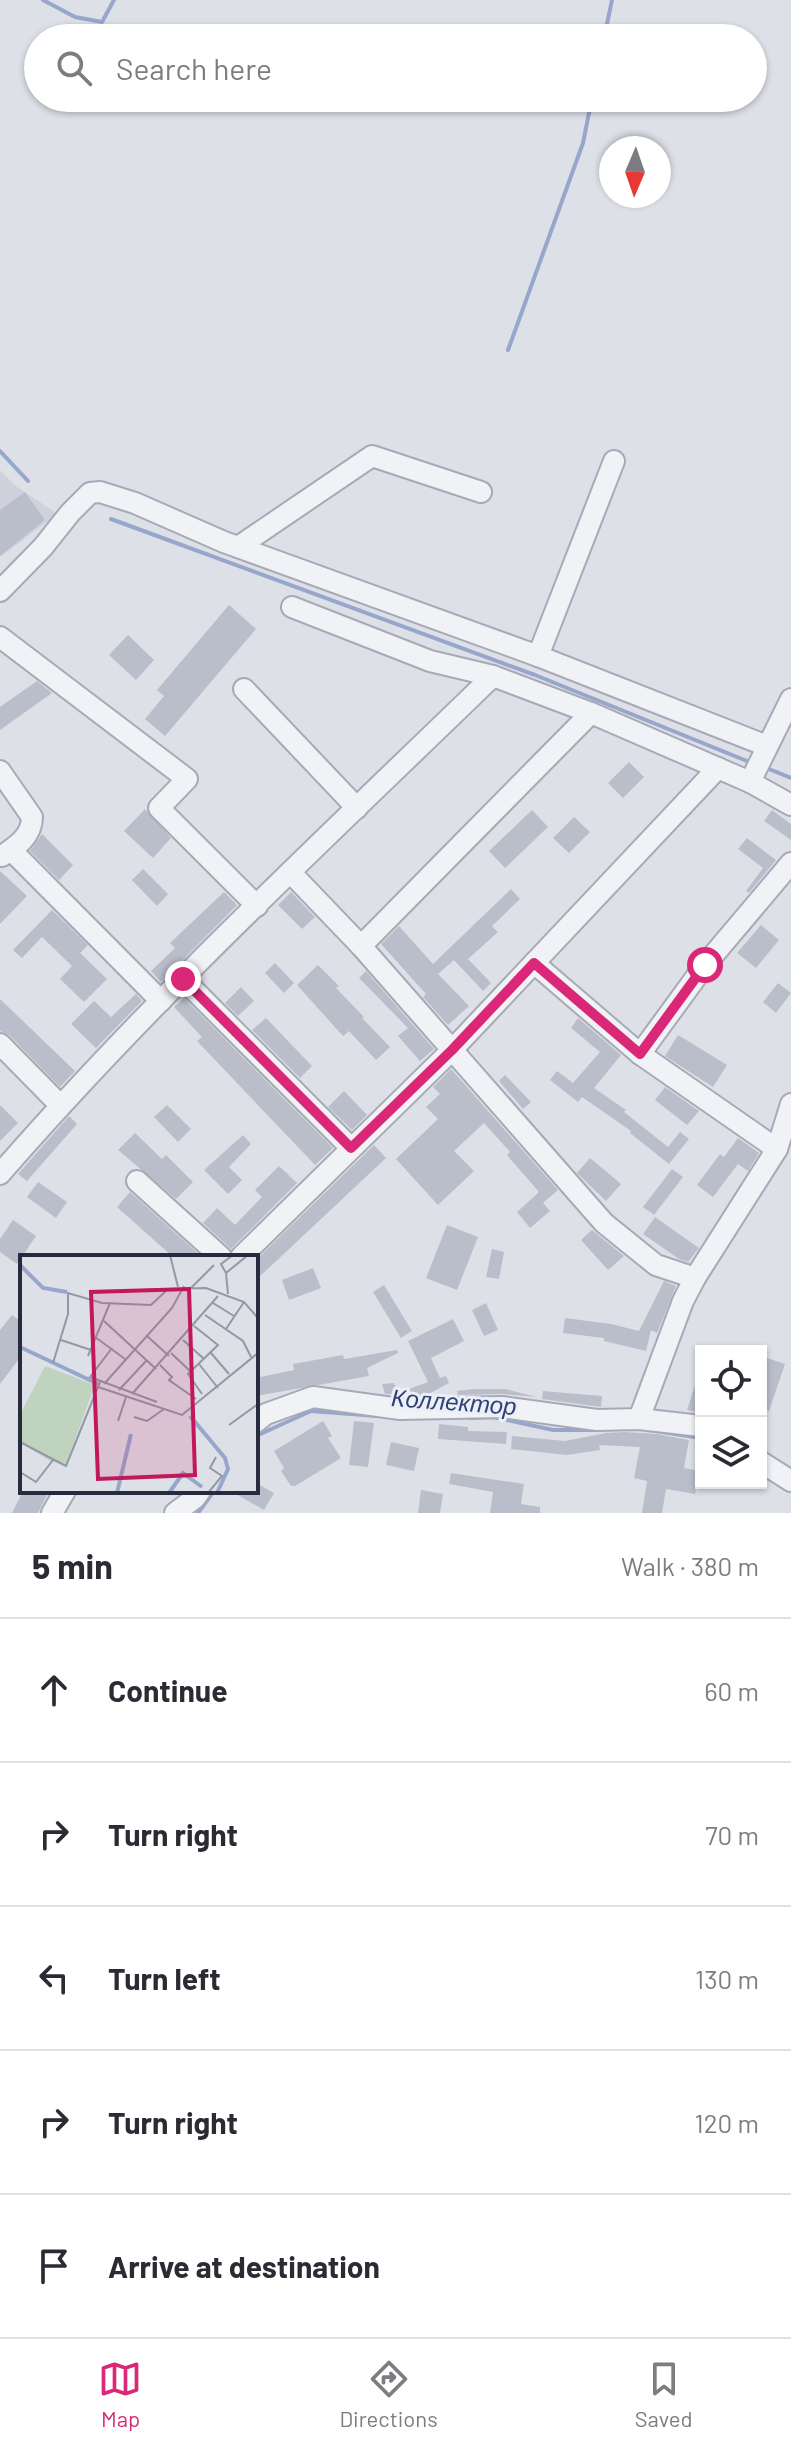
<!DOCTYPE html>
<html lang="en">
<head>
<meta charset="utf-8">
<style>
  body { margin:0; font-family:Barlow,sans-serif; background:#f7f7f7; color:#2b2b33 }
  .controls { position:absolute; right:24px; bottom:24px; display:grid; overflow:hidden; border-radius:0px; box-shadow:0 2px 6px #0004 }
  .controls button { width:72px; height:72px; display:grid; place-items:center; padding:0; border:0; border-bottom:2px solid #e1e1e2; background:#fff; color:#2b2b33; font:40px sans-serif }
  .compass { position:absolute; left:599px; top:136px; width:72px; height:72px; border-radius:50%; background:#fff; box-shadow:0 2px 6px #0004; rotate:182deg }
  .stop { position:absolute; width:24px; height:24px; margin:-18px; border:6px solid #db2777; border-radius:50%; background:#fff }
  .stop.end { background:#db2777; border-color:#fff; box-shadow:0 2px 8px #0008 }
  .list { margin:0; padding:0; list-style:none }
  h2 { display:flex; justify-content:space-between; align-items:center; height:104px; margin:0; padding:0 32px; font-size:34px }
  h2 small { font-size:26px; font-weight:400; color:#7c7c81 }
  .list li { display:grid; grid-template-columns:52px 1fr auto; gap:24px; align-items:center; box-sizing:border-box; height:144px; padding:0 32px; border-top:2px solid #e1e1e2 }
  .list b { display:block; font-size:30px; white-space:nowrap }
  .list em { font-size:26px; font-style:normal; color:#7c7c81 }
  .icon { flex:none; width:44px; height:44px; fill:none; stroke:currentColor; stroke-width:2; stroke-linecap:round; stroke-linejoin:round }
  .map { position:relative; flex:none; width:791px; height:1513px; overflow:hidden }
  .search { position:absolute; background:#fff; box-shadow:0 2px 6px #0004; left:24px; right:24px; top:24px; height:88px; display:flex; align-items:center; gap:20px; box-sizing:border-box; padding:0 28px; border-radius:44px; color:#7c7c81; font-size:30px }
  .sheet { height:824px; background:#fff }
  nav { display:flex; justify-content:space-around; align-items:center; box-sizing:border-box; height:112px; border-top:2px solid #e1e1e2; background:#fff; font-size:22px; color:#7c7c81 }
  nav a { display:grid; justify-items:center; gap:4px }
  nav .on { color:#db2777 }
  .map>svg:first-child { display:block }
  .built { fill:#cfd2dd }
  .lines { fill:none; stroke-linecap:round; stroke-linejoin:round }
  .stream { stroke:#96a7cb; stroke-width:4 }
  .building { fill:#babecb }
  .minor-casing { stroke:#a7aab6; stroke-width:24 }
  .minor { stroke:#f1f2f6; stroke-width:20 }
  .route { stroke:#db2777; stroke-width:10 }
  .labels { text-anchor:middle; dominant-baseline:central; stroke-width:6; stroke-linejoin:round; paint-order:stroke }
  .water-label { font-size:24px; font-style:italic; fill:#2e4276; stroke:#edeff6 }
  .inset-river { fill:none; stroke:#96a7cb; stroke-width:4 }
  .inset-road { fill:none; stroke:#9498a5; stroke-width:2 }
  .view { fill:#c2185b; fill-opacity:0.15; stroke:#c2185b; stroke-width:4 }
  .inset-edge { fill:none; stroke:#262b40; stroke-width:4 }
</style>
</head>
<body>
<div class="map">
<svg width="791" height="1513" viewBox="0 0 791 1513">
  <rect width="100%" height="100%" fill="#dee0e8"/>
  <path class="built" d="M0,470L17,487L58,514L0,557Z"/>
  <g class="lines">
    <g class="stream">
      <path d="M43,0L75,17L102,22L114,0"/>
      <path d="M604,38L612,0"/>
      <path d="M508,350L583,143L592,98"/>
      <path d="M0,451L28,481"/>
      <path d="M111,519L535,675L752,763"/>
      <path d="M764,767L791,778"/>
      <path d="M469,1418L493,1417L553,1430H595"/>
      <path d="M624,1429H643L701,1438"/>
      <path d="M256,1436L311,1411L377,1416"/>
      <path d="M198,1513L214,1491"/>
    </g>
  </g>
  <g class="building">
    <path d="M25,492L45,520L0,556V510Z"/>
    <path d="M229,605L256,629L165,736L145,719L164,696L157,690Z"/>
    <path d="M128,635L154,660L136,680L109,655Z"/>
    <path d="M37,681L52,693L0,730V707Z"/>
    <path d="M629,762L644,777L623,798L608,783Z"/>
    <path d="M145,809L171,838L153,858L124,831Z"/>
    <path d="M532,810L548,827L505,868L489,851Z"/>
    <path d="M772,810L791,824V840L764,821Z"/>
    <path d="M574,817L590,832L569,853L553,838Z"/>
    <path d="M42,834L73,865L59,880L30,851Z"/>
    <path d="M747,838L776,860L749,893L746,891L763,868L738,849Z"/>
    <path d="M143,869L168,894L157,906L132,880Z"/>
    <path d="M0,871L27,896L0,924Z"/>
    <path d="M511,889L520,899L492,926L498,932L468,959L491,983L483,991L454,960L438,974L469,1006L448,1025L423,997L426,994L381,944L399,926L433,964Z"/>
    <path d="M224,892L237,905L161,982L151,971L175,948L170,943Z"/>
    <path d="M291,892L315,917L302,929L278,905Z"/>
    <path d="M52,910L88,945L80,953L107,979L84,1002L60,979L72,966L42,937L22,958L13,950Z"/>
    <path d="M761,925L779,940L756,968L737,953Z"/>
    <path d="M275,963L294,983L284,993L265,973Z"/>
    <path d="M318,965L339,986L336,988L364,1017L362,1018L390,1047L376,1060L349,1031L343,1036L297,985Z"/>
    <path d="M366,971L434,1049L420,1061L398,1036L408,1028L359,978Z"/>
    <path d="M778,983L791,993L776,1013L763,1002Z"/>
    <path d="M241,987L254,1001L238,1016L225,1003Z"/>
    <path d="M136,994L142,1001L96,1048L71,1024L94,1001L111,1017Z"/>
    <path d="M184,998L333,1148L315,1165L197,1041L202,1037L174,1007Z"/>
    <path d="M0,999L75,1071L60,1087L9,1035L0,1031Z"/>
    <path d="M266,1018L312,1066L300,1078L252,1030Z"/>
    <path d="M578,1018L621,1055L594,1088L626,1110L624,1112L668,1147L680,1132L689,1139L669,1164L630,1133L631,1131L582,1097L578,1102L550,1080L557,1071L573,1083L600,1052L571,1028Z"/>
    <path d="M678,1035L727,1065L713,1087L665,1056Z"/>
    <path d="M451,1069L558,1190L543,1203L550,1211L530,1228L517,1212L539,1192L507,1155L510,1152L484,1123L454,1151L474,1171L438,1205L396,1159L438,1119L426,1107L440,1094L433,1087Z"/>
    <path d="M505,1075L531,1102L523,1109L499,1081Z"/>
    <path d="M665,1087L699,1111L687,1125L655,1100Z"/>
    <path d="M344,1091L367,1115L352,1130L328,1107Z"/>
    <path d="M0,1105L18,1123L0,1141Z"/>
    <path d="M167,1105L191,1129L178,1142L154,1117Z"/>
    <path d="M69,1116L77,1124L27,1181L18,1174Z"/>
    <path d="M135,1133L162,1159L166,1155L193,1182L176,1199L118,1150Z"/>
    <path d="M243,1135L251,1144L229,1167L242,1180L228,1194L204,1170Z"/>
    <path d="M738,1138L759,1153L748,1171L738,1164L713,1197L697,1185L720,1154L724,1157Z"/>
    <path d="M374,1145L386,1158L256,1280V1260Z"/>
    <path d="M590,1158L621,1184L606,1201L577,1173Z"/>
    <path d="M279,1166L297,1183L231,1249L203,1223L217,1208L235,1225L262,1197L255,1190Z"/>
    <path d="M672,1169L683,1177L654,1215L643,1207Z"/>
    <path d="M38,1182L67,1202L56,1218L27,1197Z"/>
    <path d="M130,1192L202,1257H173L117,1207Z"/>
    <path d="M655,1217L699,1248L688,1262L679,1259L643,1234Z"/>
    <path d="M13,1220L36,1236L17,1264L0,1252V1239Z"/>
    <path d="M447,1225L478,1237L457,1290L426,1278Z"/>
    <path d="M592,1230L624,1256L608,1270L581,1240Z"/>
    <path d="M492,1249L504,1252L499,1279L486,1277Z"/>
    <path d="M313,1268L321,1288L289,1300L282,1280Z"/>
    <path d="M664,1281L676,1286L657,1333L651,1330L646,1351L604,1341V1338L563,1333L565,1318L611,1324L639,1331Z"/>
    <path d="M384,1285L412,1331L401,1338L373,1292Z"/>
    <path d="M486,1303L498,1330L484,1336L472,1310Z"/>
    <path d="M12,1315L22,1322V1355L0,1384V1330Z"/>
    <path d="M453,1319L464,1341L431,1358L440,1378L446,1376L449,1383L425,1396L385,1394L382,1384L394,1383L398,1393L428,1382L408,1341Z"/>
    <path d="M397,1350L398,1353L367,1368L369,1376L256,1396V1378L294,1370L293,1364L343,1355L344,1359Z"/>
    <path d="M761,1356L785,1364L769,1411L761,1408Z"/>
    <path d="M699,1373H701V1413L687,1410Z"/>
    <path d="M474,1389H505L537,1397L502,1394L458,1395L457,1391Z"/>
    <path d="M543,1391L602,1396L601,1407L542,1399Z"/>
    <path d="M323,1421L332,1436L328,1438L341,1458L295,1486H291L281,1471L284,1468L274,1451Z"/>
    <path d="M354,1421L374,1423L368,1467L349,1465Z"/>
    <path d="M439,1424L468,1427V1431L507,1432L506,1444L438,1439Z"/>
    <path d="M624,1432L657,1434L689,1440L684,1468L699,1471L695,1494L666,1489L662,1513H642L647,1481L634,1478L640,1447L599,1445L600,1450L567,1455L511,1449L512,1436L565,1441L606,1433Z"/>
    <path d="M391,1442L419,1448L414,1471L386,1465Z"/>
    <path d="M451,1473L524,1484L521,1504L540,1507V1513H490L493,1492L449,1484Z"/>
    <path d="M256,1483L274,1493L264,1510L231,1491H256Z"/>
    <path d="M421,1490L443,1494L440,1513H418Z"/>
    <path d="M23,1491H49L38,1513H12Z"/>
  </g>
  <g class="lines">
    <defs>
      <g id="minor">
        <path d="M238,547L372,456L481,492"/>
        <path d="M0,591L43,547L70,513L90,493L100,492L135,503L224,542L538,656L767,746"/>
        <path d="M292,607L430,661L493,676L591,713L750,782L791,805"/>
        <path d="M0,637L187,779L159,808L257,906"/>
        <path d="M538,656L614,461"/>
        <path d="M244,689L357,808"/>
        <path d="M0,771L32,817C32,836 17,846 2,856"/>
        <path d="M750,782L791,699"/>
        <path d="M11,850L161,1001"/>
        <path d="M291,873L361,946L604,1223L656,1265L695,1278"/>
        <path d="M361,946L591,713"/>
        <path d="M534,963L640,1054L777,1149"/>
        <path d="M183,979L351,1148"/>
        <path d="M0,1044L60,1105"/>
        <path d="M640,1054L705,965L791,863"/>
        <path d="M0,1174C153,998 326,838 493,676"/>
        <path d="M137,1181L221,1257"/>
        <path d="M241,1257L452,1050L718,768"/>
        <path d="M639,1419L683,1301L695,1278L777,1149L791,1104"/>
        <path d="M256,1422L266,1414L313,1397L400,1409L502,1407L597,1420L639,1419L701,1426"/>
        <path d="M761,1462L791,1481"/>
        <path d="M52,1513L65,1491"/>
        <path d="M175,1513L195,1498L200,1491"/>
      </g>
    </defs>
    <use href="#minor" class="minor-casing"/>
    <use href="#minor" class="minor"/>
  </g>
  <g class="lines">
    <path class="route" d="M183,979L351,1148L452,1050L534,963L640,1054L705,965"/>
  </g>
  <g class="labels">
    <g class="water-label">
      <text transform="translate(454 1401) rotate(4)">Коллектор</text>
    </g>
  </g>
  <g transform="translate(20 1255)">
    <rect width="238" height="238" fill="#dee0e8"/>
    <path d="M25,111L75,130L46,209L30,206L0,187V160Z" fill="#c0d3be"/>
    <path class="inset-river" d="M0,10L23,33L47,37M0,92L78,129M170,161L205,203L208,214L197,238M97,238L111,179M149,238L163,218L182,232"/>
    <path class="inset-road" d="M150,0L158,32M206,18L201,9L213,0M171,33L194,10M208,39L206,18L228,0M193,48L214,61M185,60L223,86L231,102M84,66L136,114M174,71L198,90L168,119L182,139M206,74L224,47M127,81L149,101M75,82L105,104M41,85L71,95M163,85L184,104M92,93L70,122L137,147M151,98L170,116M191,98L209,119M68,101L90,48M33,108L48,59V38L82,48L131,50L148,34L186,33L224,47L238,63M179,109L198,133M140,110L152,122L149,125L176,144M84,129L152,53L164,31M78,132L162,160L238,98M99,135L127,105M112,139L198,41M114,162L127,166L144,154M98,166L106,142M209,170L238,149M0,187L46,211L80,127M0,217L16,227L33,205M188,238L202,221L190,213L196,202"/>
    <path class="view" d="M169,34L175,220L78,224L71,37Z"/>
    <rect width="238" height="238" class="inset-edge"/>
  </g>
</svg>
<div class="controls">
<button><svg class="icon" aria-label="locate" viewBox="0 0 24 24"><circle cx="12" cy="12" r="6"/><path d="M12 2v4M12 18v4M2 12h4M18 12h4"/></svg></button>
<button><svg class="icon" aria-label="layers" viewBox="0 0 24 24"><path d="M12 4l9 5-9 5-9-5zM3 14l9 5 9-5"/></svg></button>
</div>
<svg class="compass" viewBox="-18 -18 36 36"><path d="M0-13l5 13h-10z" fill="#e53935"/><path d="M0 13l5-13h-10z" fill="#7c7c81"/></svg>
<div class="stop" style="left:705px;top:965px"></div>
<div class="stop end" style="left:183px;top:979px"></div>
<div class="search"><svg class="icon" aria-label="search" viewBox="0 0 24 24"><circle cx="10" cy="10" r="6"/><path d="M15 15l6 6"/></svg>Search here</div>
</div>
<section class="sheet">
<h2>5 min<small>Walk · 380 m</small></h2>
<ul class="list">
<li><svg class="icon" aria-label="ahead" viewBox="0 0 24 24"><path d="M12 20V5M6 11l6-6 6 6"/></svg><div><b>Continue</b></div><em>60 m</em></li>
<li><svg class="icon" aria-label="right" viewBox="0 0 24 24"><path d="M7 20v-9h11M14 6l5 5-5 5"/></svg><div><b>Turn right</b></div><em>70 m</em></li>
<li><svg class="icon" aria-label="left" viewBox="0 0 24 24"><path d="M17 20v-9H6M10 6l-5 5 5 5"/></svg><div><b>Turn left</b></div><em>130 m</em></li>
<li><svg class="icon" aria-label="right" viewBox="0 0 24 24"><path d="M7 20v-9h11M14 6l5 5-5 5"/></svg><div><b>Turn right</b></div><em>120 m</em></li>
<li><svg class="icon" aria-label="arrive" viewBox="0 0 24 24"><path d="M6 21V4h12l-3 4 3 4H6"/></svg><div><b>Arrive at destination</b></div></li>
</ul>
</section>
<nav>
<a class="on"><svg class="icon" aria-label="map" viewBox="0 0 24 24"><path d="M3 6l6-2 6 2 6-2v14l-6 2-6-2-6 2zM9 4v14M15 6v14"/></svg>Map</a>
<a><svg class="icon" aria-label="directions" viewBox="0 0 24 24"><path d="M12 3l9 9-9 9-9-9zM9 14v-3h6M13 9l2 2-2 2"/></svg>Directions</a>
<a><svg class="icon" aria-label="saved" viewBox="0 0 24 24"><path d="M7 4h10v16l-5-4-5 4z"/></svg>Saved</a>
</nav>
</body>
</html>
